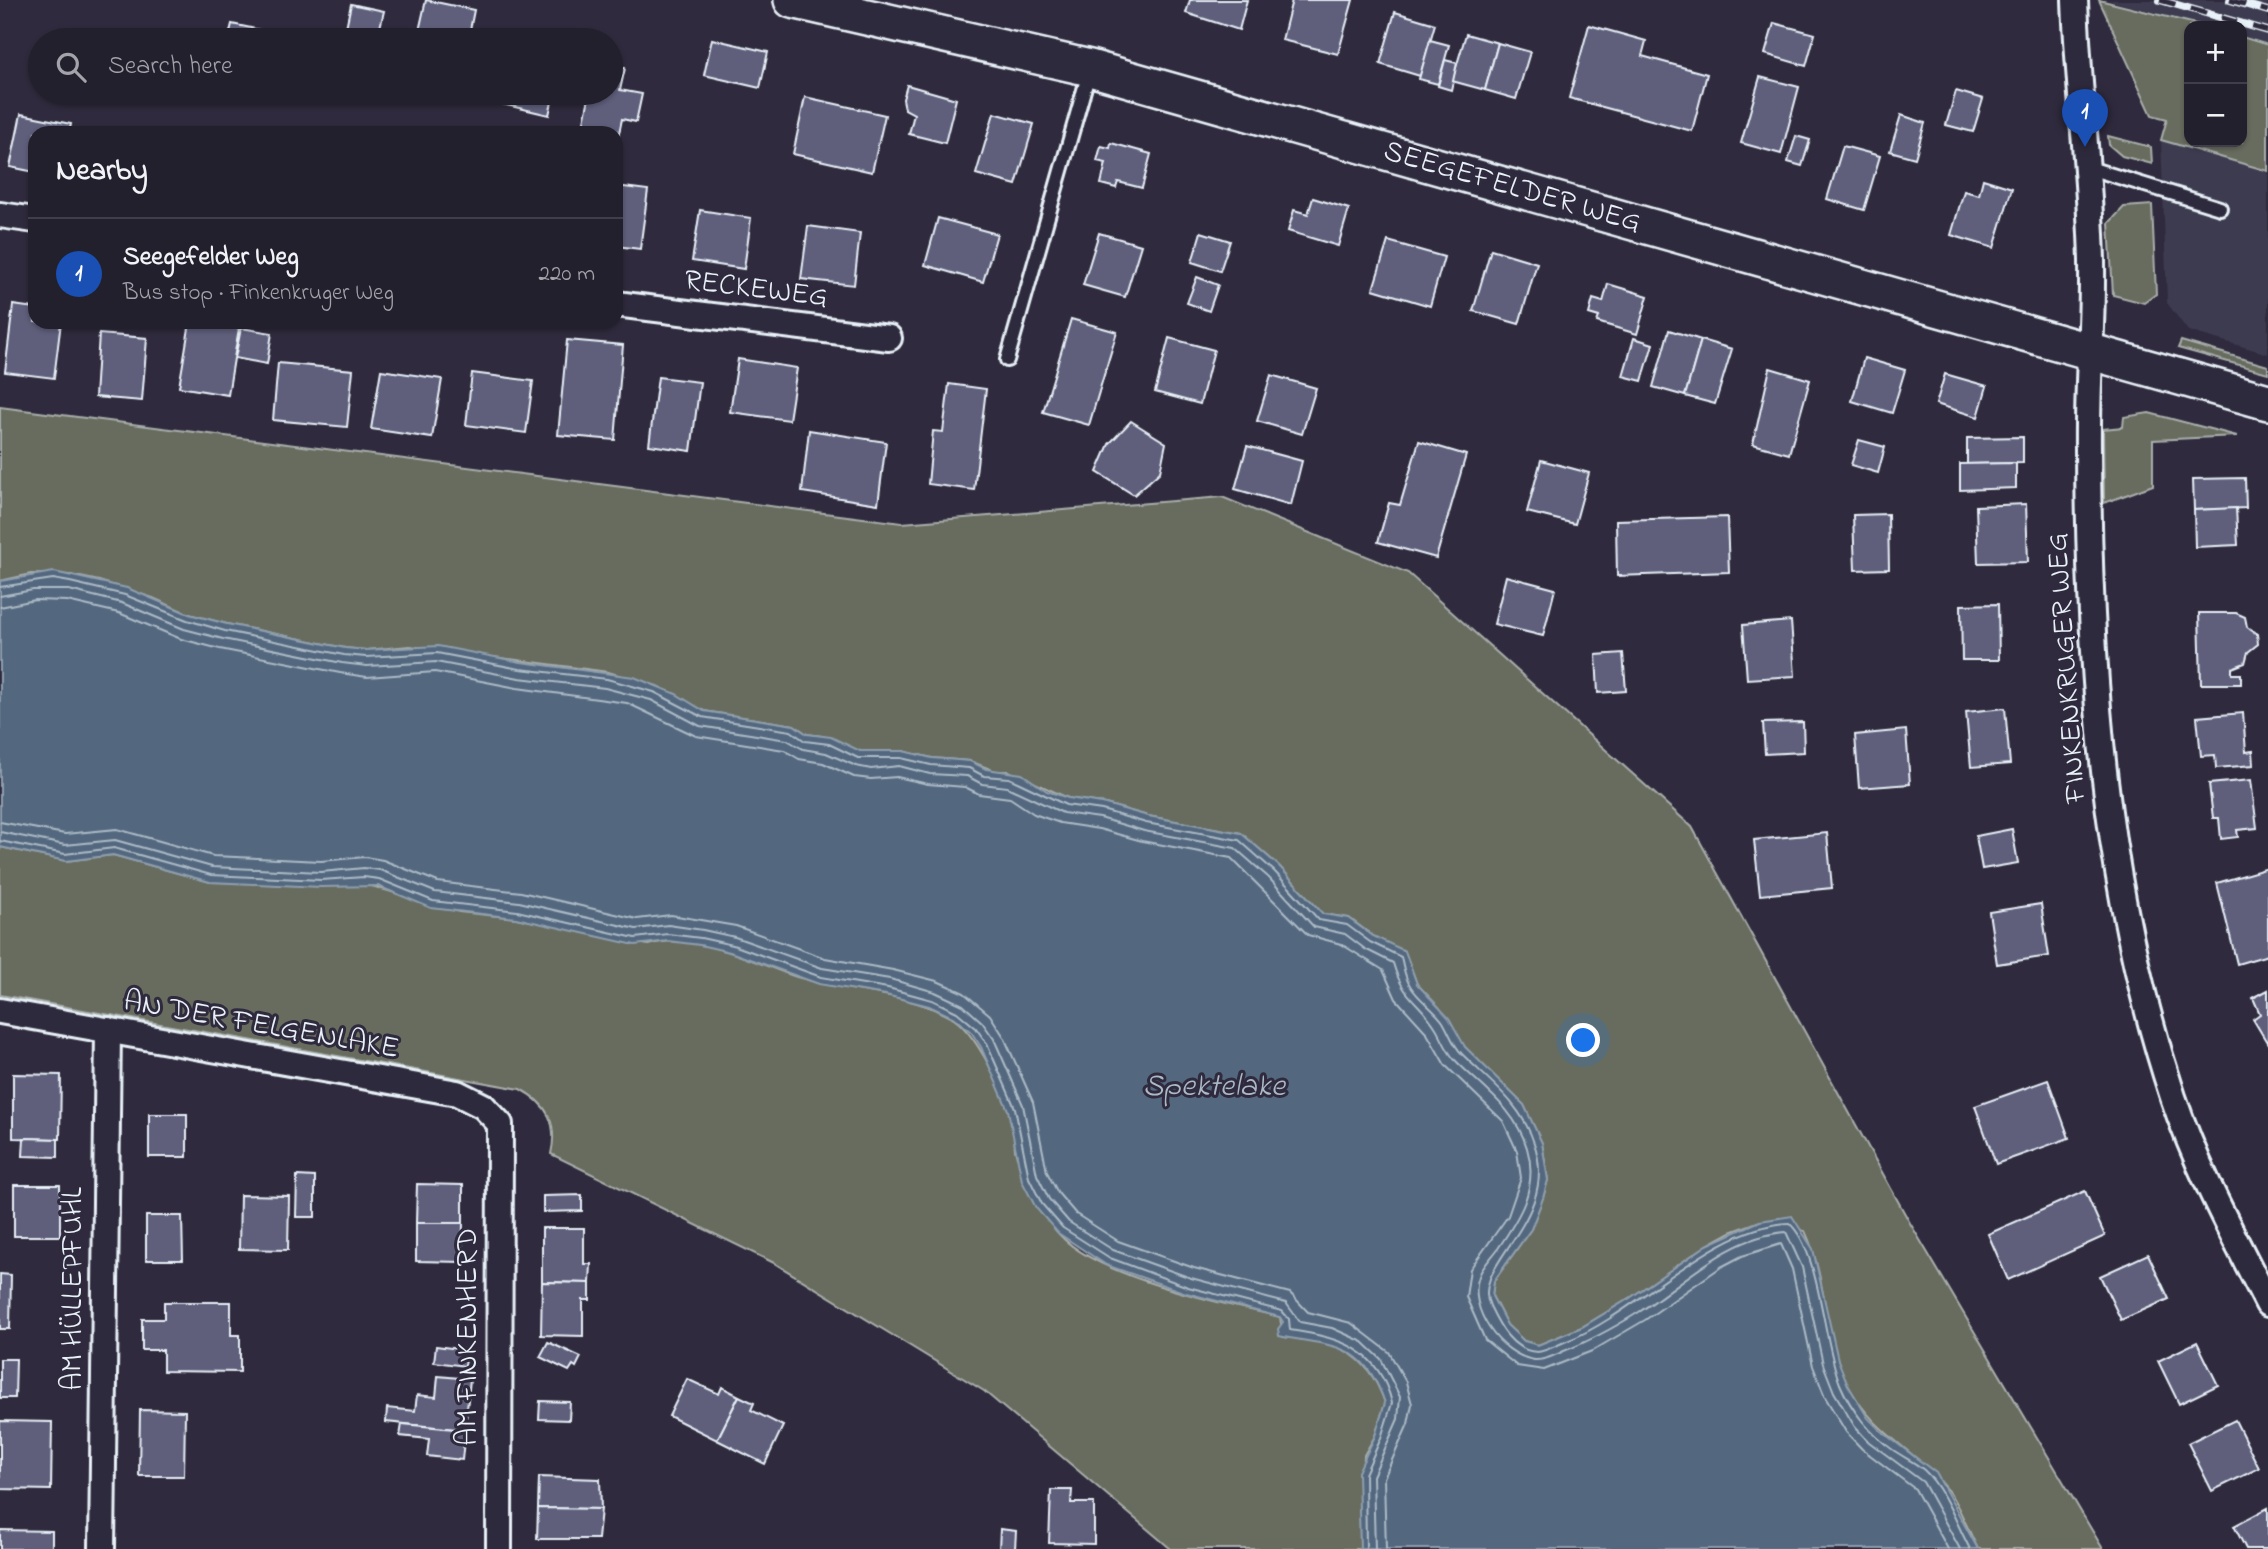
<!DOCTYPE html>
<html lang="en">
<head>
<meta charset="utf-8">
<style>
  body { margin:0; font-family:"Indie Flower",sans-serif; background:#2b2836; color:#f1f3f6 }
  .controls { position:absolute; right:21px; top:21px; display:grid; overflow:hidden; border-radius:14px; box-shadow:0 2px 5px #0004 }
  .controls button { width:63px; height:63px; display:grid; place-items:center; padding:0; border:0; border-bottom:2px solid #403e4a; background:#23202e; color:#f1f3f6; font:35px sans-serif }
  .you { position:absolute; left:1584px; top:1041px; width:24px; height:24px; margin:-18px; border:5px solid #fff; border-radius:50%; background:#1a73e8; box-shadow:0 0 0 10px #1a73e833 }
  .badge { display:grid; place-items:center; width:46px; height:46px; border-radius:50%; background:#ffd166; color:#fff; font-size:23px; font-weight:700 }
  .pin { position:absolute; translate:-50% -58px; filter:drop-shadow(0 2px 4px #0008) }
  .pin::after { content:''; position:absolute; top:37px; width:24px; height:21px; background:inherit; clip-path:polygon(0 0,100% 0,50% 100%) }
  .list { margin:0; padding:0; list-style:none }
  h2 { display:flex; justify-content:space-between; align-items:center; height:91px; margin:0; padding:0 28px; font-size:30px }
  h2 small { font-size:23px; font-weight:400; color:#a3a3aa }
  .list li { display:grid; grid-template-columns:46px 1fr auto; gap:21px; align-items:center; box-sizing:border-box; height:112px; padding:0 28px; border-top:2px solid #403e4a }
  .list b { display:block; font-size:26px; white-space:nowrap }
  .list p { margin:0; font-size:23px; white-space:nowrap; color:#a3a3aa }
  .list em { font-size:23px; font-style:normal; color:#a3a3aa }
  .icon { flex:none; width:38px; height:38px; fill:none; stroke:currentColor; stroke-width:2; stroke-linecap:round; stroke-linejoin:round }
  .map { position:relative; flex:none; width:2268px; height:1549px; overflow:hidden }
  .search { position:absolute; background:#23202e; box-shadow:0 2px 5px #0004; left:28px; top:28px; width:595px; height:77px; display:flex; align-items:center; gap:18px; box-sizing:border-box; padding:0 24px; border-radius:38px; color:#a3a3aa; font-size:26px }
  .panel { position:absolute; background:#23202e; box-shadow:0 2px 5px #0004; left:28px; top:126px; width:595px; height:203px; border-radius:21px }
  .map>svg:first-child { display:block }
  .built { fill:#3d3a50 }
  .green { fill:#686c5e; stroke:#a8aeab; stroke-width:2 }
  .water { fill:#52677e; stroke:#8e9eaf; stroke-width:2 }
  .lines { fill:none; stroke-linecap:round; stroke-linejoin:round }
  .shore { stroke:#acbac7; stroke-width:2 }
  .building { fill:#5f5e7c; stroke:#e8f1f8; stroke-width:2 }
  .lane-casing { stroke:#e8f1f8; stroke-width:18 }
  .street-casing { stroke:#e8f1f8; stroke-width:30 }
  .secondary-casing { stroke:#e8f1f8; stroke-width:40 }
  .lane { stroke:#2f2a3d; stroke-width:12 }
  .street { stroke:#2f2a3d; stroke-width:24 }
  .secondary { stroke:#2f2a3d; stroke-width:35 }
  .rail-casing { stroke:#e8f1f8; stroke-width:8 }
  .rail { stroke:#2f2a3d; stroke-width:5; stroke-dasharray:16; stroke-linecap:butt }
  .labels { text-anchor:middle; dominant-baseline:central; stroke-width:6; stroke-linejoin:round; paint-order:stroke }
  .street-label { font-size:30px; fill:#e8f1f8; stroke:#2f2a3d }
  .water-label { font-size:32px; font-style:italic; fill:#acbac7; stroke:#2f2a3d }
</style>
</head>
<body>
<div class="map">
<svg width="2268" height="1549" viewBox="0 0 2268 1549">
  <rect width="100%" height="100%" fill="#2f2a3d"/>
  <filter id="ink" filterUnits="userSpaceOnUse"><feTurbulence type="fractalNoise" baseFrequency=".0143" numOctaves="2"/><feDisplacementMap in="SourceGraphic" scale="14" xChannelSelector="R" yChannelSelector="G"/><feConvolveMatrix kernelMatrix="1 2 1 2 8 2 1 2 1" color-interpolation-filters="sRGB"/></filter>
  <g filter="url(#ink)">
    <g class="built">
      <path d="M2108,0H2268V45L2242,37V26H2204Z"/>
      <path d="M2161,140L2268,171V354L2188,331L2167,303Z"/>
    </g>
    <g class="green">
      <path d="M2099,0L2204,26H2189V142H2242V37L2268,45V171L2161,140L2167,119L2152,115Z"/>
      <path d="M2108,136L2151,147L2152,164L2122,156L2109,145Z"/>
      <path d="M2152,205L2156,294L2144,303L2113,295L2109,223L2124,207Z"/>
      <path d="M2181,341L2268,366V373L2178,348Z"/>
      <path d="M0,407L902,523L1222,497L1408,573L1692,827L1910,1223L2103,1549H1978C1967,1528 1957,1500 1942,1483C1909,1446 1875,1434 1849,1387C1823,1339 1828,1280 1805,1231L1760,1221L1731,1232L1707,1245L1630,1298L1582,1327L1538,1345L1524,1341L1507,1325L1492,1296L1494,1281L1531,1229L1543,1198L1548,1180L1542,1143L1524,1105L1465,1047L1439,1007L1417,984L1405,952L1373,936L1349,918L1323,914L1279,866L1241,833L1148,816L1102,803L1068,798L1009,771H995L970,761L932,758L903,751H860L822,736L807,734L794,725L704,711L657,686L608,672L410,646L366,650L345,648L227,624L189,614L153,598L99,581L71,575L31,574L0,581Z"/>
      <path d="M2149,413L2237,436L2153,440V485L2104,503L2103,429L2123,427L2124,417Z"/>
      <path d="M0,847L66,861L113,855L210,882L365,884L459,912L516,918L648,945C696,931 747,960 791,975C843,993 900,990 949,1016C977,1030 1007,1098 1014,1128C1016,1137 1013,1146 1016,1154C1023,1171 1047,1221 1059,1234C1098,1278 1222,1303 1280,1317L1283,1337C1335,1341 1367,1350 1385,1403L1375,1436L1364,1455L1360,1549H1171L984,1391L774,1263L551,1154C558,1124 548,1104 520,1089L0,995Z"/>
    </g>
    <path class="water" d="M54,572L127,588L189,614L227,624L345,648L366,650L438,646L521,662L634,677L676,694L704,711L794,725L807,734L831,737L860,751H903L932,758L970,761L986,769L1022,774L1047,791L1068,798L1102,803L1148,816L1241,833L1279,866L1323,914L1348,918L1373,936L1405,951L1417,984L1449,1018L1465,1047L1524,1105L1542,1143L1548,1180L1543,1198L1531,1229L1494,1281L1492,1296L1507,1325L1524,1341L1538,1345L1582,1327L1630,1298L1707,1245L1760,1221L1792,1216L1813,1249L1838,1360L1848,1385L1868,1418L1881,1431L1936,1473L1978,1549H1360L1358,1472L1375,1436L1385,1403C1364,1341 1333,1347 1279,1336L1278,1329L1283,1322L1280,1317L1186,1293L1106,1265L1058,1233L1036,1208L1022,1181L1008,1110L981,1047L971,1032L953,1017L929,1006L886,995L819,984L730,952L700,945L668,941L635,945L516,918L431,908L378,886L321,887L210,882L113,855L66,861L0,847V581Z"/>
    <g class="lines">
      <g class="shore">
        <path d="M0,587L53,579L70,582L125,595L187,620L225,631L344,655L366,657L437,653L520,669L607,679L654,692L702,717L791,731L805,741L829,744L858,758H901L931,765L969,768L984,776L1009,778L1066,805L1102,810L1146,823L1239,840L1274,871L1319,920L1347,925L1370,942L1401,957C1404,967 1404,977 1411,987C1419,1000 1434,1009 1443,1022C1449,1032 1453,1045 1462,1054C1490,1082 1521,1103 1534,1143C1561,1221 1469,1265 1490,1306C1499,1325 1512,1351 1537,1352C1546,1352 1558,1344 1567,1341C1640,1312 1710,1227 1789,1223C1820,1250 1823,1342 1840,1384C1851,1410 1870,1434 1893,1450C1903,1457 1915,1462 1924,1470C1945,1490 1957,1525 1970,1549"/>
        <path d="M0,596L33,590H69L122,603L184,629L223,639L342,663L367,666L436,662L519,678L605,688L651,700L700,726L787,740L803,749L826,753L856,766L871,769L899,766L930,774L967,776L982,784L1007,787L1063,813L1100,818L1144,831L1235,848L1268,877L1314,927L1345,934L1365,949L1393,963C1404,1001 1418,999 1436,1028C1442,1038 1446,1050 1454,1059C1482,1088 1515,1108 1527,1148C1539,1188 1519,1218 1497,1250C1491,1258 1482,1267 1479,1276C1467,1309 1501,1355 1534,1360C1544,1361 1555,1355 1564,1351C1590,1341 1615,1327 1639,1312C1684,1283 1729,1236 1786,1232L1802,1267L1823,1364L1834,1392L1855,1427L1869,1442L1923,1482L1960,1549"/>
        <path d="M0,607L35,600L67,601L119,613L181,639L220,649L340,673L367,677L435,672L517,688L627,703L696,736L784,750L799,759L823,763L854,777L871,779L897,777L928,784L965,787L979,794L1010,798L1034,814L1060,823L1099,829L1142,841L1231,858L1308,935L1341,944L1383,970L1396,999L1426,1032L1445,1065L1503,1121L1517,1151L1521,1178L1508,1216L1470,1269L1466,1297L1485,1340L1517,1366L1544,1370L1592,1351L1645,1320L1721,1267L1742,1256L1781,1244L1792,1269L1813,1366L1825,1397L1846,1432L1862,1449L1915,1489L1948,1549"/>
        <path d="M0,822L65,834L117,829L213,856L321,861L365,857L383,860L438,882L521,892L637,919L671,915L736,926L825,958L893,970L937,981L964,993L990,1015L1004,1037L1033,1102L1047,1172L1058,1193L1076,1214L1118,1241L1194,1268L1290,1293L1308,1312L1351,1323L1389,1352L1406,1382L1412,1404L1408,1424L1384,1478L1386,1549"/>
        <path d="M0,832L65,845L115,840L212,867L321,872L364,868L380,870L435,892L519,902L636,929L668,925L703,930L735,937L822,968L890,979L935,992L963,1005L982,1022L994,1039L1023,1105L1037,1175L1049,1199L1069,1222L1113,1250L1191,1278L1286,1303L1300,1322L1332,1328L1363,1342L1381,1359L1400,1397L1398,1419L1373,1476L1375,1549"/>
        <path d="M0,841L65,854L114,848L211,875L321,880L364,877L379,879L433,901L517,911L635,938L668,934L701,938L733,945L821,977L888,988L932,1000L957,1012L976,1028L987,1044L1015,1108L1029,1178L1042,1204L1063,1228L1110,1258L1188,1287L1282,1311L1289,1319L1290,1330C1340,1337 1379,1349 1392,1403L1381,1438L1365,1474L1366,1549"/>
      </g>
    </g>
    <g class="building">
      <path d="M426,0L474,10L468,40H417Z"/>
      <path d="M1190,0H1247L1239,30L1186,13Z"/>
      <path d="M1292,0H1353L1338,54L1282,40Z"/>
      <path d="M351,4L384,11L377,40H327L328,34L344,37Z"/>
      <path d="M1395,12L1435,24L1420,76L1380,64Z"/>
      <path d="M1774,23L1815,34L1806,66L1765,54Z"/>
      <path d="M232,24L284,35L283,40H228Z"/>
      <path d="M1589,25L1646,41L1642,56L1707,74L1692,131L1569,98Z"/>
      <path d="M1466,34L1498,43L1485,90L1452,81Z"/>
      <path d="M712,39L768,52L760,88L704,75Z"/>
      <path d="M1430,40L1449,45L1438,84L1419,79Z"/>
      <path d="M1498,43L1530,52L1516,99L1485,90Z"/>
      <path d="M1445,60L1457,63L1451,90L1438,86Z"/>
      <path d="M611,66L625,68L620,90L642,94L636,122L622,119L618,138L616,133L582,131L590,93H611Z"/>
      <path d="M1760,77L1799,87L1781,154L1741,143Z"/>
      <path d="M907,85L956,99L945,143L909,134L914,114L905,109L903,99Z"/>
      <path d="M1956,91L1983,99L1973,132L1946,125Z"/>
      <path d="M487,93H554L549,115L485,100Z"/>
      <path d="M805,97L885,115L872,172L793,154Z"/>
      <path d="M994,113L1034,124L1016,185L976,174Z"/>
      <path d="M21,114L71,124L69,133H35V172L10,167Z"/>
      <path d="M1901,115L1925,123L1915,158L1890,151Z"/>
      <path d="M1796,136L1810,140L1802,166L1788,162Z"/>
      <path d="M1111,143L1151,154L1142,188L1118,182L1116,188L1101,184L1106,163L1097,161L1101,146L1110,148Z"/>
      <path d="M1843,146L1880,156L1864,210L1827,199Z"/>
      <path d="M1983,179L2012,188L1994,248L1951,235L1964,191L1979,195Z"/>
      <path d="M616,186L648,190L640,249L616,246Z"/>
      <path d="M1313,198L1349,209L1338,246L1288,231L1294,210L1308,214Z"/>
      <path d="M700,210L751,218L744,269L692,261Z"/>
      <path d="M938,218L997,234L983,282L925,265Z"/>
      <path d="M808,226L860,233L854,285L801,279Z"/>
      <path d="M1201,232L1230,241L1220,271L1192,262Z"/>
      <path d="M1099,233L1141,245L1125,297L1083,285Z"/>
      <path d="M1388,241L1444,257L1430,306L1373,289Z"/>
      <path d="M1491,249L1537,263L1519,324L1473,311Z"/>
      <path d="M1197,277L1218,285L1209,311L1187,303Z"/>
      <path d="M1608,284L1648,296L1637,334L1597,322L1599,317L1589,314L1593,299L1603,302Z"/>
      <path d="M13,305L35,308V322H61L54,378L5,372Z"/>
      <path d="M1071,319L1117,332L1089,425L1043,412Z"/>
      <path d="M190,322L239,328L228,395L179,387Z"/>
      <path d="M241,328L272,333L267,364L235,358Z"/>
      <path d="M1669,330L1701,340L1685,396L1653,387Z"/>
      <path d="M99,334L147,338L142,401L95,397Z"/>
      <path d="M1169,338L1214,350L1200,404L1155,392Z"/>
      <path d="M1634,338L1653,344L1642,381L1623,376Z"/>
      <path d="M567,340L623,345L615,440L558,435Z"/>
      <path d="M1701,340L1732,349L1715,404L1685,396Z"/>
      <path d="M1864,358L1905,370L1892,413L1852,401Z"/>
      <path d="M738,359L797,368L789,420L730,412Z"/>
      <path d="M278,363L353,370L347,427L273,420Z"/>
      <path d="M1770,368L1810,380L1789,454L1753,444Z"/>
      <path d="M381,370L442,379L432,438L371,429Z"/>
      <path d="M472,373L533,381L526,433L466,425Z"/>
      <path d="M1945,374L1987,386L1978,417L1936,404Z"/>
      <path d="M1271,375L1316,388L1302,434L1257,421Z"/>
      <path d="M658,377L700,382L691,451L649,445Z"/>
      <path d="M949,384L986,389L974,490L928,484L933,431L943,432Z"/>
      <path d="M1131,421L1166,443L1160,472L1134,495L1097,472L1109,444Z"/>
      <path d="M809,430L886,442L878,504L802,492Z"/>
      <path d="M2023,437V463L1967,464V438Z"/>
      <path d="M1859,440L1885,447L1878,473L1851,465Z"/>
      <path d="M1419,441L1466,455L1436,558L1378,542L1389,503L1400,505Z"/>
      <path d="M1247,446L1302,461L1291,505L1235,489Z"/>
      <path d="M1541,460L1589,473L1575,524L1527,512Z"/>
      <path d="M2016,463V488L1960,490V464Z"/>
      <path d="M2245,478L2246,508L2194,510L2193,479Z"/>
      <path d="M2026,504L2028,562L1978,563L1976,506Z"/>
      <path d="M2236,508L2238,545L2195,547L2194,510Z"/>
      <path d="M1888,514L1889,569L1855,570L1853,515Z"/>
      <path d="M1727,517L1729,572L1617,576L1616,520Z"/>
      <path d="M1506,576L1555,589L1543,636L1494,624Z"/>
      <path d="M1998,604L1999,660H1962L1961,605Z"/>
      <path d="M2199,613H2236L2245,617L2247,627L2257,634L2258,644L2248,652L2245,663L2232,668V674H2241V684H2201Z"/>
      <path d="M1791,621L1795,676L1747,679L1743,625Z"/>
      <path d="M1623,653L1626,691L1598,693L1596,655Z"/>
      <path d="M2005,708L2010,764L1971,767L1966,712Z"/>
      <path d="M2243,713L2246,752L2253,751L2254,765L2216,768L2215,755L2201,756L2197,717Z"/>
      <path d="M1803,722L1804,752L1765,754L1763,723Z"/>
      <path d="M1906,730L1910,784L1859,788L1855,735Z"/>
      <path d="M2251,780L2257,828L2237,830L2238,837L2221,839L2219,818H2213L2209,784Z"/>
      <path d="M2012,829L2018,863L1982,869L1976,836Z"/>
      <path d="M1827,833L1832,888L1760,895L1754,840Z"/>
      <path d="M2268,868V955L2237,964L2217,883Z"/>
      <path d="M2041,904L2049,956L1997,964L1989,912Z"/>
      <path d="M2268,990V1044L2253,1019L2260,1014L2253,998Z"/>
      <path d="M13,1074L61,1075L60,1139L13,1138Z"/>
      <path d="M2048,1080L2069,1138L1996,1164L1975,1106Z"/>
      <rect x="149" y="1114" width="38" height="43"/>
      <path d="M24,1138L58,1139V1157L23,1156Z"/>
      <path d="M297,1176L315,1177V1217H296Z"/>
      <path d="M417,1184L463,1185V1223H416Z"/>
      <rect x="14" y="1185" width="46" height="51"/>
      <path d="M2085,1191L2105,1236L2008,1280L1988,1234Z"/>
      <path d="M240,1195L289,1196L288,1250L239,1249Z"/>
      <path d="M582,1195V1211L543,1212V1196Z"/>
      <path d="M146,1216H182L183,1260H146Z"/>
      <path d="M416,1223H463L462,1262L416,1261Z"/>
      <path d="M542,1228H584V1264H591L590,1283L542,1282Z"/>
      <path d="M2148,1254L2169,1299L2121,1320L2100,1276Z"/>
      <path d="M0,1274L11,1275L10,1329H0Z"/>
      <path d="M542,1282L590,1283V1300H583V1336L541,1335Z"/>
      <path d="M164,1302H231V1335H240V1372L163,1371V1350H142V1319H164Z"/>
      <path d="M548,1342L581,1357L576,1367L573,1365L569,1371L540,1357Z"/>
      <path d="M2197,1342L2218,1385L2179,1404L2158,1361Z"/>
      <path d="M436,1346L467,1350L465,1366L434,1362Z"/>
      <path d="M0,1359H16L15,1398H0Z"/>
      <path d="M438,1376L470,1379L465,1430L386,1422L387,1408L415,1411L417,1395L436,1397Z"/>
      <path d="M687,1379L719,1394L722,1387L739,1396L717,1440L669,1416Z"/>
      <path d="M739,1396L754,1403L751,1410L783,1426L765,1464L717,1440Z"/>
      <path d="M540,1401L570,1402L569,1420L539,1419Z"/>
      <path d="M140,1410L185,1411L184,1476H139Z"/>
      <path d="M2235,1420L2259,1468L2212,1491L2188,1443Z"/>
      <path d="M0,1421L52,1422L51,1490L0,1489Z"/>
      <path d="M402,1424L465,1430L462,1460L427,1456L429,1439L400,1436Z"/>
      <path d="M539,1477L600,1479L601,1509L538,1508Z"/>
      <path d="M1051,1490H1072L1071,1503H1094V1544L1049,1543Z"/>
      <path d="M538,1508L601,1509L598,1539H537Z"/>
      <path d="M2268,1508V1549H2246L2234,1526Z"/>
      <path d="M1000,1529L1016,1531L1015,1549H999Z"/>
      <path d="M0,1530L52,1531V1549H0Z"/>
    </g>
    <g class="lines">
      <defs>
        <g id="lane">
          <path d="M2086,167L2220,208"/>
          <path d="M1007,360L1090,69"/>
        </g>
        <g id="street">
          <path d="M2075,0C2078,87 2090,174 2092,261C2093,323 2087,386 2088,449C2089,670 2103,885 2173,1097C2197,1169 2234,1237 2268,1304"/>
          <path d="M0,215L35,220"/>
          <path d="M616,304L889,338"/>
          <path d="M0,1011L457,1093L483,1106L500,1124L499,1549"/>
          <path d="M102,1549L108,1030"/>
        </g>
        <path id="secondary" d="M792,0L1090,68L2268,402"/>
      </defs>
      <use href="#lane" class="lane-casing"/>
      <use href="#street" class="street-casing"/>
      <use href="#secondary" class="secondary-casing"/>
      <use href="#lane" class="lane"/>
      <use href="#street" class="street"/>
      <use href="#secondary" class="secondary"/>
      <defs>
        <g id="rail">
          <path d="M2160,0L2268,31"/>
          <path d="M2230,0L2268,11"/>
        </g>
      </defs>
      <use href="#rail" class="rail-casing"/>
      <use href="#rail" class="rail"/>
    </g>
  </g>
  <g class="labels">
    <g class="street-label">
      <text transform="translate(1512 188) rotate(16)">SEEGEFELDER WEG</text>
      <text transform="translate(756 290) rotate(7)">RECKEWEG</text>
      <text transform="translate(2068 668) rotate(-94)">FINKENKRUGER WEG</text>
      <text transform="translate(261 1026) rotate(10)">AN DER FELGENLAKE</text>
      <text transform="translate(74 1289) rotate(-90)">AM HÜLLEPFUHL</text>
      <text transform="translate(469 1337) rotate(-90)">AM FINKENHERD</text>
    </g>
    <g class="water-label">
      <text x="1214" y="1087">Spektelake</text>
    </g>
  </g>
</svg>
<div class="controls">
<button>+</button>
<button>−</button>
</div>
<div class="you"></div>
<div class="pin badge" style="left:2085px;top:147px;background:#1a4fb4">1</div>
<div class="search"><svg class="icon" aria-label="search" viewBox="0 0 24 24"><circle cx="10" cy="10" r="6"/><path d="M15 15l6 6"/></svg>Search here</div>
<section class="panel">
<h2>Nearby<small></small></h2>
<ul class="list">
<li><span class="badge" style="background:#1a4fb4">1</span><div><b>Seegefelder Weg</b><p>Bus stop · Finkenkruger Weg</p></div><em>220 m</em></li>
</ul>
</section>
</div>
</body>
</html>
